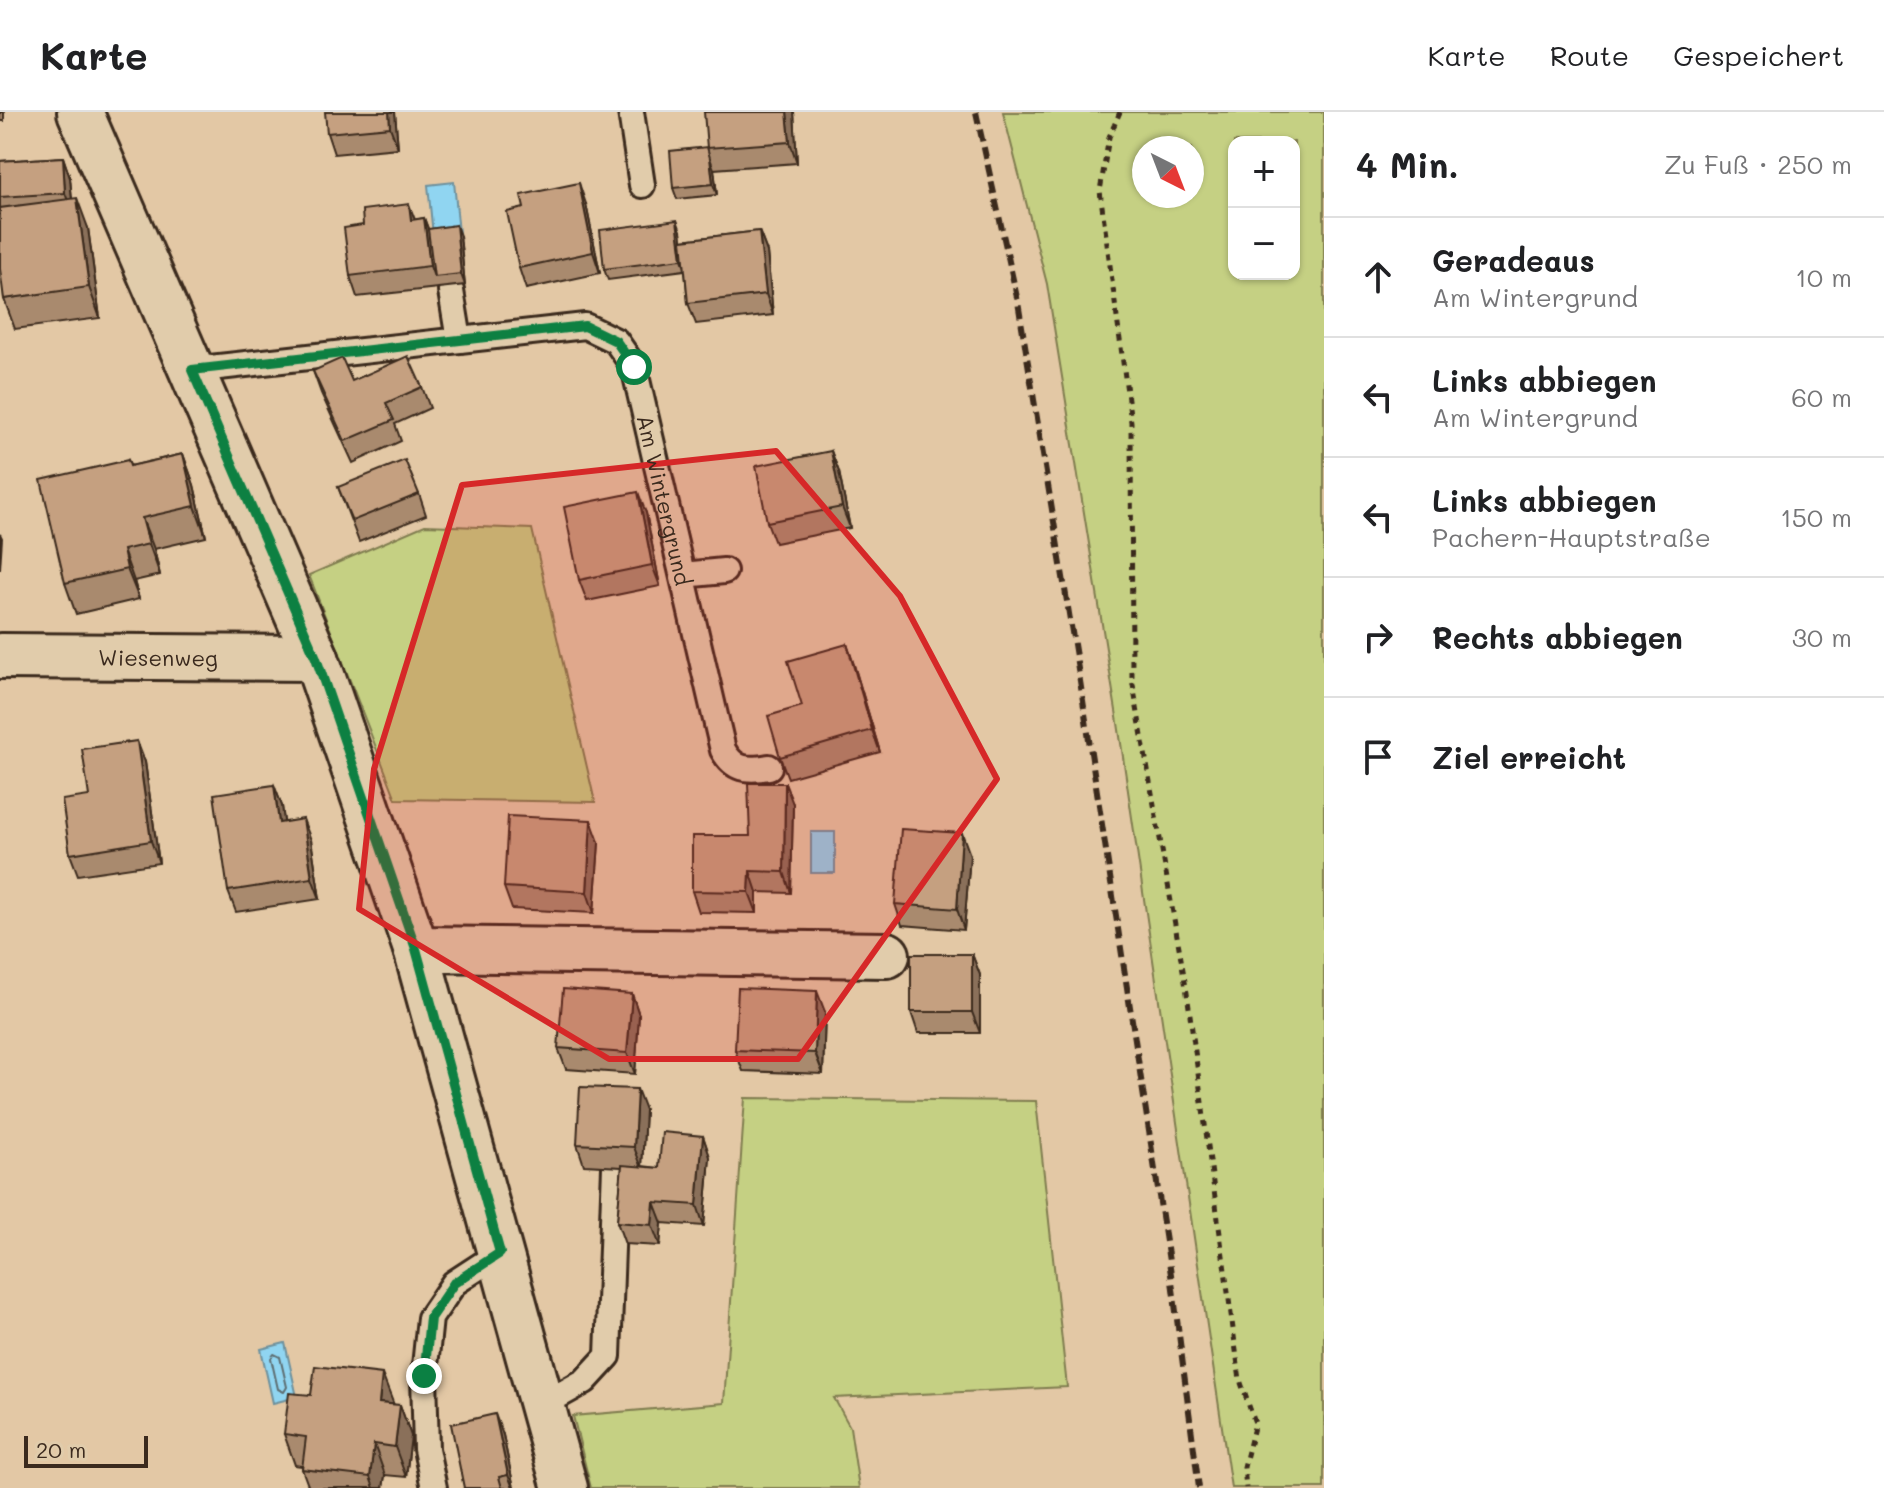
<!DOCTYPE html>
<html lang="de">
<head>
<meta charset="utf-8">
<style>
  body { margin:0; font-family:Mali,sans-serif; background:#f6f6f6; color:#202124 }
  .controls { position:absolute; right:24px; top:24px; display:grid; overflow:hidden; border-radius:16px; box-shadow:0 2px 6px #0004 }
  .controls button { width:72px; height:72px; display:grid; place-items:center; padding:0; border:0; border-bottom:2px solid #e0e0e0; background:#fff; color:#202124; font:40px sans-serif }
  .compass { position:absolute; left:1132px; top:24px; width:72px; height:72px; border-radius:50%; background:#fff; box-shadow:0 2px 6px #0004; rotate:138deg }
  .scale { position:absolute; left:24px; bottom:20px; width:124px; box-sizing:border-box; padding-left:8px; border:4px solid #3b2a1e; border-top:0; font-size:22px; line-height:28px; white-space:nowrap; color:#3b2a1e; -webkit-text-stroke:6px #e1ccab; paint-order:stroke }
  .stop { position:absolute; width:24px; height:24px; margin:-18px; border:6px solid #0b8043; border-radius:50%; background:#fff }
  .stop.end { background:#0b8043; border-color:#fff; box-shadow:0 2px 8px #0008 }
  .list { margin:0; padding:0; list-style:none }
  h2 { display:flex; justify-content:space-between; align-items:center; height:104px; margin:0; padding:0 32px; font-size:34px }
  h2 small { font-size:26px; font-weight:400; color:#757577 }
  .list li { display:grid; grid-template-columns:52px 1fr auto; gap:24px; align-items:center; box-sizing:border-box; height:120px; padding:0 32px; border-top:2px solid #e0e0e0 }
  .list b { display:block; font-size:30px; white-space:nowrap }
  .list p { margin:0; font-size:26px; white-space:nowrap; color:#757577 }
  .list em { font-size:26px; font-style:normal; color:#757577 }
  .icon { flex:none; width:44px; height:44px; fill:none; stroke:currentColor; stroke-width:2; stroke-linecap:round; stroke-linejoin:round }
  .map { position:relative; flex:none; width:1324px; height:1376px; overflow:hidden }
  header { display:flex; align-items:center; gap:48px; box-sizing:border-box; height:112px; padding:0 40px; background:#fff; border-bottom:2px solid #e0e0e0 }
  header strong { font-size:38px }
  nav { display:flex; gap:44px; margin-inline-start:auto; font-size:28px }
  main { display:flex }
  aside { flex:1; background:#fff }
  .map>svg:first-child { display:block }
  .green { fill:#c5d083; stroke:#807d50; stroke-width:2; fill-rule:evenodd }
  .water { fill:#90d5f1; stroke:#6e919d; stroke-width:2 }
  .lines { fill:none; stroke-linecap:round; stroke-linejoin:round }
  .shore { stroke:#5d6e72; stroke-width:2 }
  .lane-casing { stroke:#3b2a1e; stroke-width:30 }
  .street-casing { stroke:#3b2a1e; stroke-width:50 }
  .secondary-casing { stroke:#3b2a1e; stroke-width:50 }
  .path { stroke:#3b2a1e; stroke-width:5; stroke-dasharray:6 6; stroke-linecap:butt }
  .lane { stroke:#e1ccab; stroke-width:24 }
  .street { stroke:#e1ccab; stroke-width:44 }
  .secondary { stroke:#e1ccab; stroke-width:44 }
  .rail { stroke:#3b2a1e; stroke-width:6; stroke-dasharray:12 6; stroke-linecap:butt }
  .wall { fill:#a98a6e; stroke:#3b2a1e; stroke-width:2 }
  .shaded-wall { fill:#8a705a; stroke:#3b2a1e; stroke-width:2 }
  .building { fill:#c5a080; stroke:#3b2a1e; stroke-width:2 }
  .route { stroke:#0b8043; stroke-width:10 }
  .marked { fill:#d62828; fill-opacity:0.2; stroke:#d62828; stroke-width:6; stroke-linejoin:round }
  .labels { text-anchor:middle; dominant-baseline:central; stroke-width:6; stroke-linejoin:round; paint-order:stroke }
  .street-label { font-size:22px; fill:#3b2a1e; stroke:#e1ccab }
</style>
</head>
<body>
<header>
<strong>Karte</strong>
<nav><a>Karte</a><a>Route</a><a>Gespeichert</a></nav>
</header>
<main>
<div class="map">
<svg width="1324" height="1376" viewBox="0 0 1324 1376">
  <rect width="100%" height="100%" fill="#e3c8a5"/>
  <filter id="ink" filterUnits="userSpaceOnUse"><feTurbulence type="fractalNoise" baseFrequency=".0125" numOctaves="2"/><feDisplacementMap in="SourceGraphic" scale="16" xChannelSelector="R" yChannelSelector="G"/><feConvolveMatrix kernelMatrix="1 2 1 2 8 2 1 2 1" color-interpolation-filters="sRGB"/></filter>
  <g filter="url(#ink)">
    <g class="green">
      <path d="M1003,0H1324V1376H1231L1118,611L1047,172ZM1294,30V162H1234V30ZM1192,36V84H1144V36Z"/>
      <path d="M425,413L532,417L595,690L396,687L309,463Z"/>
      <path d="M745,986L1036,989L1067,1275L834,1286L850,1315L859,1376H591L573,1304L724,1291Z"/>
    </g>
    <g class="water">
      <path d="M454,70L459,121L433,123L428,73Z"/>
      <rect x="811" y="720" width="24" height="41"/>
      <path d="M285,1231L297,1285L273,1291L261,1237Z"/>
    </g>
    <g class="lines">
      <path class="shore" d="M274,1242L280,1245L287,1275L284,1280L278,1277L271,1246Z"/>
      <defs>
        <g id="lane">
          <path d="M631,0L642,73"/>
          <path d="M451,179L459,228"/>
          <path id="s1" d="M192,258L585,214L616,229L634,255L723,638C734,658 747,659 769,655"/>
          <path d="M683,463L724,459"/>
          <path d="M542,1293L585,1269L608,1244L615,1055"/>
          <path d="M434,1376L426,1337L424,1264L430,1206L454,1171L500,1141"/>
        </g>
        <g id="street">
          <path id="s2" d="M0,544L316,546"/>
          <path d="M416,837L887,843"/>
        </g>
        <path id="secondary" d="M80,0L316,546L416,837L565,1376"/>
      </defs>
      <use href="#lane" class="lane-casing"/>
      <use href="#street" class="street-casing"/>
      <use href="#secondary" class="secondary-casing"/>
      <path class="path" d="M1120,0L1109,25L1100,79L1131,310L1132,567L1187,881L1240,1268L1255,1311L1244,1355L1246,1376"/>
      <use href="#lane" class="lane"/>
      <use href="#street" class="street"/>
      <use href="#secondary" class="secondary"/>
      <path class="rail" d="M976,0L1018,190L1080,569L1172,1169L1199,1376"/>
    </g>
    <g class="wall">
      <rect x="0" y="0" width="4" height="9"/>
      <path d="M395,0L398,36L334,42L327,21Z"/>
      <path d="M794,0L797,51L714,57L717,83L677,87L673,76L707,35Z"/>
      <path d="M63,45L70,66L72,86L88,116L100,206L15,217L4,187L0,94V49Z"/>
      <path d="M586,92L600,161L526,177L519,156L524,96Z"/>
      <path d="M424,106L428,117L460,124L465,173L357,185L350,164L415,108Z"/>
      <path d="M681,119L682,128L759,119L767,140L773,203L696,212L688,191L685,158L608,168L604,157Z"/>
      <path d="M313,259L352,269L422,275L430,296L395,312L401,329L353,351L321,281Z"/>
      <path d="M831,339L839,360L850,416L775,431L767,410Z"/>
      <path d="M183,342L194,373L206,425L154,437L160,463L134,469L139,487L76,502L65,471L128,348L131,354Z"/>
      <path d="M338,375L419,382L426,403L359,430Z"/>
      <path d="M646,401L660,474L587,489L579,468Z"/>
      <path d="M847,532L854,553L880,640L788,666L780,645L802,594Z"/>
      <path d="M145,650L159,751L78,763L70,742L89,684Z"/>
      <path d="M274,673L282,694L284,710L311,728L320,787L236,800L228,779Z"/>
      <path d="M793,692L791,781L757,780V801L699,800L692,779L750,724Z"/>
      <path d="M599,730L594,801L512,797L504,775Z"/>
      <path d="M970,743L964,818L902,813L895,792Z"/>
      <path d="M972,842L980,863V921H918L911,900Z"/>
      <path d="M632,882L639,903L635,962L566,957L558,936Z"/>
      <path d="M825,900L823,962L743,959L735,938Z"/>
      <path d="M645,998L642,1054L659,1056L703,1024L710,1045L704,1114L662,1111L660,1134L625,1132L617,1110L622,1055L584,1053L577,1032Z"/>
      <path d="M394,1293H400L411,1324L406,1365L385,1363L383,1376H309L302,1357V1354L295,1353L284,1322Z"/>
      <path d="M503,1323L514,1376H464Z"/>
    </g>
    <g class="shaded-wall">
      <path d="M389,0H395L398,36L390,15Z"/>
      <path d="M787,0H794L797,51L790,30Z"/>
      <path d="M63,45L70,66L73,102L65,81Z"/>
      <path d="M710,46L714,57L717,83L713,72Z"/>
      <path d="M579,71L586,92L600,161L593,140Z"/>
      <path d="M77,86L88,116L100,206L89,175Z"/>
      <path d="M409,92L417,113L411,108Z"/>
      <path d="M424,106L432,127L434,165L430,154Z"/>
      <path d="M677,108L681,119L686,158L682,147Z"/>
      <path d="M456,113L460,124L465,173L461,162Z"/>
      <path d="M759,119L767,140L773,203L766,182Z"/>
      <path d="M831,339L839,360L850,416L842,395Z"/>
      <path d="M183,342L194,373L206,425L195,394Z"/>
      <path d="M638,380L646,401L660,474L652,453Z"/>
      <path d="M142,406L154,437L160,463L149,432Z"/>
      <path d="M0,422L2,426L0,457Z"/>
      <path d="M123,438L134,469L139,487L127,457Z"/>
      <path d="M847,532L854,553L880,640L872,618Z"/>
      <path d="M137,629L145,650L159,751L151,729Z"/>
      <path d="M785,671L793,692L791,781L784,760Z"/>
      <path d="M274,673L282,694L287,732L279,711Z"/>
      <path d="M303,707L311,728L320,787L312,766Z"/>
      <path d="M591,708L599,730L594,801L587,780Z"/>
      <path d="M962,721L970,743L964,818L957,797Z"/>
      <path d="M750,759L757,780V801L749,780Z"/>
      <path d="M972,842L980,863V921L972,900Z"/>
      <path d="M817,879L825,900L823,962L815,941Z"/>
      <path d="M632,882L639,903L635,962L627,941Z"/>
      <path d="M637,977L645,998L642,1056L634,1035Z"/>
      <path d="M703,1024L710,1045L704,1114L697,1093Z"/>
      <path d="M654,1090L662,1111L660,1134L652,1113Z"/>
      <path d="M382,1262L394,1293L379,1291Z"/>
      <path d="M400,1293L411,1324L406,1365L395,1335Z"/>
      <path d="M495,1302L503,1323L514,1376H513L508,1363Z"/>
      <path d="M374,1332L385,1363L383,1376H374L370,1365Z"/>
    </g>
    <g class="building">
      <path d="M325,0H389L390,15L327,21Z"/>
      <path d="M704,0H787L790,30L707,36Z"/>
      <path d="M707,35L710,46L713,72L673,76L670,39Z"/>
      <path d="M63,45L65,81L0,85V49Z"/>
      <path d="M579,71L593,140L519,156L507,100L524,96L521,83Z"/>
      <path d="M77,86L89,175L4,187L0,157V96Z"/>
      <path d="M409,92L411,108L424,106L430,154L350,164L344,116L363,113L362,98Z"/>
      <path d="M677,108L682,147L604,157L600,118Z"/>
      <path d="M456,113L461,162L434,165L428,117Z"/>
      <path d="M759,119L766,182L688,191L682,128Z"/>
      <path d="M408,244L422,275L386,291L394,308L345,329L313,259L342,246L352,269Z"/>
      <path d="M831,339L842,395L767,410L756,354Z"/>
      <path d="M183,342L195,394L142,406L149,432L123,438L127,457L65,471L41,368L128,348L130,354Z"/>
      <path d="M405,348L419,382L352,409L338,375Z"/>
      <path d="M638,380L652,453L579,468L564,395Z"/>
      <path d="M847,532L872,618L780,645L768,604L802,594L788,549Z"/>
      <path d="M137,629L151,729L70,742L62,688L89,684L82,637Z"/>
      <path d="M748,671H785L784,760L750,759L749,780L692,779V724H750Z"/>
      <path d="M274,673L279,711L303,707L312,766L228,779L214,682Z"/>
      <path d="M508,704L591,708L587,780L504,775Z"/>
      <path d="M901,717L962,721L957,797L895,792Z"/>
      <rect x="911" y="842" width="61" height="58"/>
      <path d="M738,876L817,879L815,941L735,938Z"/>
      <path d="M563,877L632,882L627,941L558,936Z"/>
      <path d="M580,975L637,977L634,1035L577,1032Z"/>
      <path d="M662,1020L703,1024L697,1093L654,1090L652,1113L617,1110L622,1053L659,1056Z"/>
      <path d="M315,1254L382,1262L379,1291L400,1293L395,1335L374,1332L370,1365L302,1357L306,1325L284,1322L289,1281L311,1283Z"/>
      <path d="M495,1302L508,1363L499,1365L502,1376H464L451,1312Z"/>
    </g>
  </g>
  <g class="lines" filter="url(#ink)">
    <path class="route" d="M424,1264L430,1206L454,1171L500,1141L416,837L316,546L192,258L585,214L616,229L634,255"/>
  </g>
  <path class="marked" d="M776,339L900,484L997,667L798,947H609L359,797L374,657L462,373Z"/>
  <g class="labels">
    <g class="street-label">
      <text stroke="none"><textPath href="#s1" startOffset="598">Am Wintergrund</textPath></text>
      <text stroke="none"><textPath href="#s2" startOffset="158">Wiesenweg</textPath></text>
    </g>
  </g>
</svg>
<div class="controls">
<button>+</button>
<button>−</button>
</div>
<svg class="compass" viewBox="-18 -18 36 36"><path d="M0-13l5 13h-10z" fill="#e53935"/><path d="M0 13l5-13h-10z" fill="#757577"/></svg>
<div class="scale">20 m</div>
<div class="stop" style="left:634px;top:255px"></div>
<div class="stop end" style="left:424px;top:1264px"></div>
</div>
<aside>
<h2>4 Min.<small>Zu Fuß · 250 m</small></h2>
<ul class="list">
<li><svg class="icon" aria-label="ahead" viewBox="0 0 24 24"><path d="M12 20V5M6 11l6-6 6 6"/></svg><div><b>Geradeaus</b><p>Am Wintergrund</p></div><em>10 m</em></li>
<li><svg class="icon" aria-label="left" viewBox="0 0 24 24"><path d="M17 20v-9H6M10 6l-5 5 5 5"/></svg><div><b>Links abbiegen</b><p>Am Wintergrund</p></div><em>60 m</em></li>
<li><svg class="icon" aria-label="left" viewBox="0 0 24 24"><path d="M17 20v-9H6M10 6l-5 5 5 5"/></svg><div><b>Links abbiegen</b><p>Pachern-Hauptstraße</p></div><em>150 m</em></li>
<li><svg class="icon" aria-label="right" viewBox="0 0 24 24"><path d="M7 20v-9h11M14 6l5 5-5 5"/></svg><div><b>Rechts abbiegen</b></div><em>30 m</em></li>
<li><svg class="icon" aria-label="arrive" viewBox="0 0 24 24"><path d="M6 21V4h12l-3 4 3 4H6"/></svg><div><b>Ziel erreicht</b></div></li>
</ul>
</aside>
</main>
</body>
</html>
